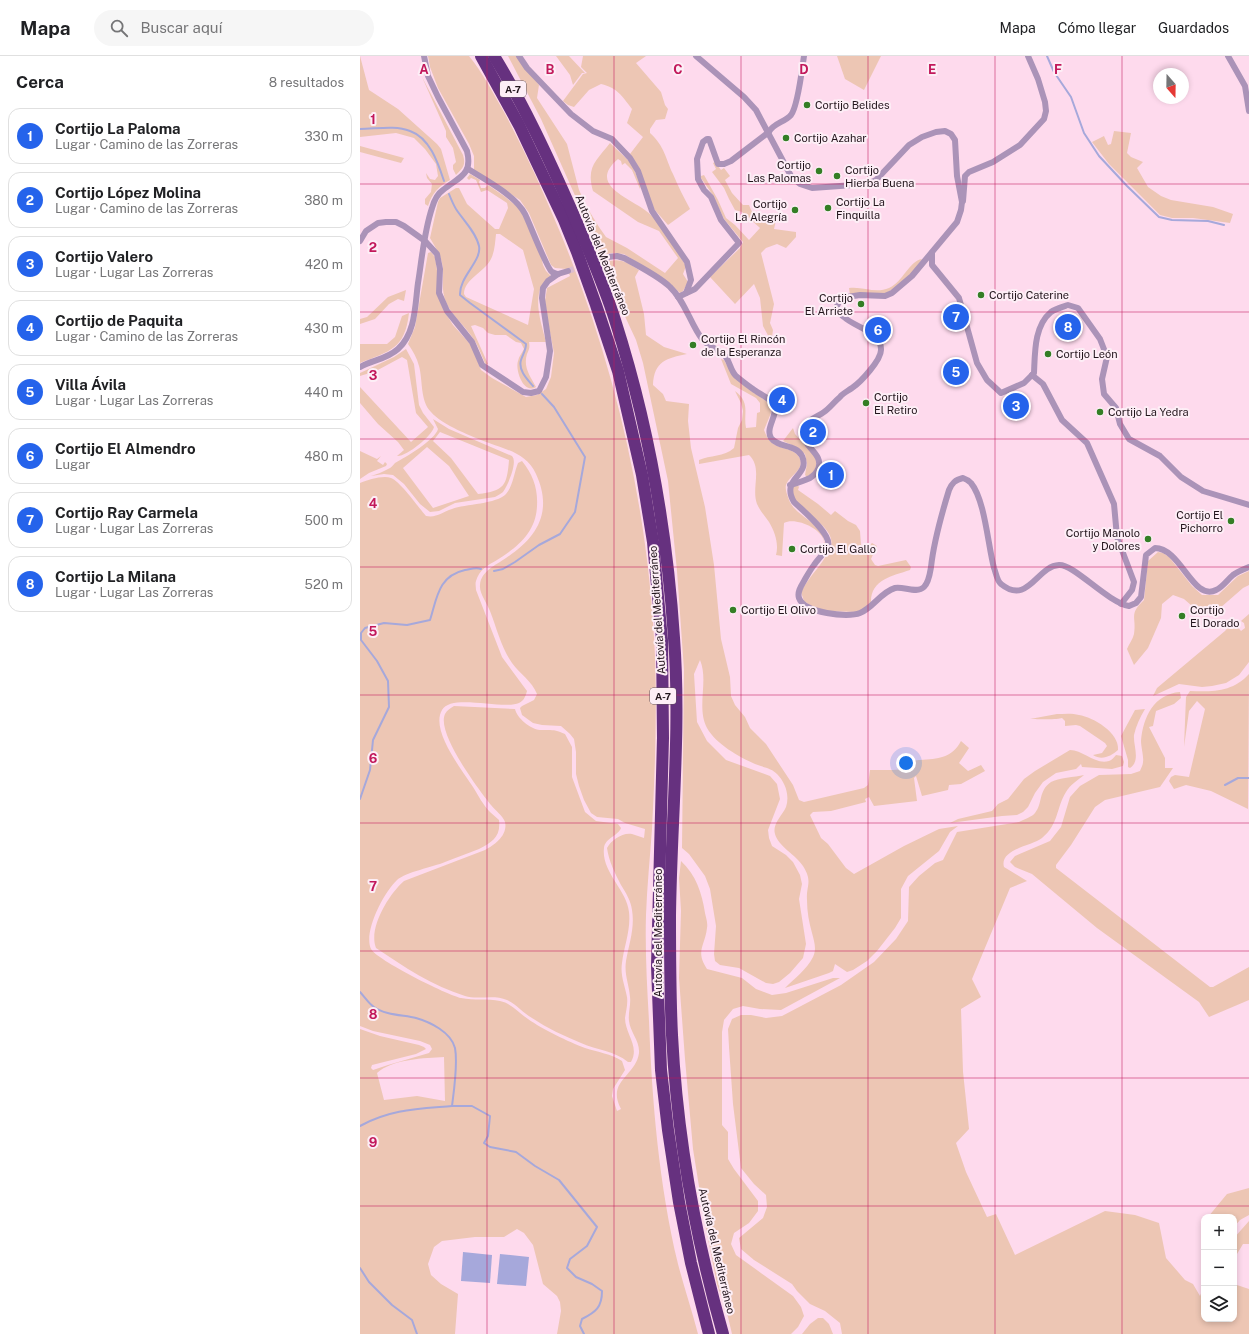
<!DOCTYPE html>
<html lang="es">
<head>
<meta charset="utf-8">
<style>
  body { margin:0; font-family:"Public Sans",sans-serif; background:#f6f6f6; color:#202124 }
  .controls { position:absolute; right:12px; bottom:12px; display:grid; overflow:hidden; border-radius:8px; box-shadow:0 2px 6px #0003 }
  .controls button { width:36px; height:36px; display:grid; place-items:center; padding:0; border:0; border-bottom:1px solid #e0e0e0; background:#fff; color:#202124; font:20px sans-serif }
  .compass { position:absolute; left:793px; top:12px; width:36px; height:36px; border-radius:50%; background:#fff; box-shadow:0 2px 6px #0003; rotate:160deg }
  .you { position:absolute; left:546px; top:707px; width:14px; height:14px; margin:-10px; border:3px solid #fff; border-radius:50%; background:#1a73e8; box-shadow:0 0 0 6px #1a73e833 }
  .badge { display:grid; place-items:center; width:26px; height:26px; border-radius:50%; background:#2563eb; color:#fff; font-size:13px; font-weight:700 }
  .pin { position:absolute; translate:-50% -50%; border:2px solid #fff; box-shadow:0 1px 4px #0006 }
  .list { margin:0; padding:0; list-style:none }
  h2 { display:flex; justify-content:space-between; align-items:center; height:52px; margin:0; padding:0 16px; font-size:17px }
  h2 small { font-size:13px; font-weight:400; color:#757577 }
  .list li { display:grid; grid-template-columns:26px 1fr auto; gap:12px; align-items:center; box-sizing:border-box; height:56px; margin:0 8px 8px; padding:0 8px; border:1px solid #e0e0e0; border-radius:12px }
  .list b { display:block; font-size:15px; white-space:nowrap }
  .list p { margin:0; font-size:13px; white-space:nowrap; color:#757577 }
  .list em { font-size:13px; font-style:normal; color:#757577 }
  .icon { flex:none; width:22px; height:22px; fill:none; stroke:currentColor; stroke-width:2; stroke-linecap:round; stroke-linejoin:round }
  .map { position:relative; flex:none; width:889px; height:1278px; overflow:hidden }
  header { display:flex; align-items:center; gap:24px; box-sizing:border-box; height:56px; padding:0 20px; background:#fff; border-bottom:1px solid #e0e0e0 }
  header strong { font-size:19px }
  nav { display:flex; gap:22px; margin-inline-start:auto; font-size:14px }
  .search { width:280px; height:36px; background:#f6f6f6; display:flex; align-items:center; gap:10px; box-sizing:border-box; padding:0 14px; border-radius:22px; color:#757577; font-size:15px }
  main { display:flex }
  aside { flex:1; background:#fff }
  .map>svg:first-child { display:block }
  .green { fill:#edc6b4; fill-rule:evenodd }
  .water { fill:#a6a8db }
  .lines { fill:none; stroke-linecap:round; stroke-linejoin:round }
  .stream { stroke:#a6a8db; stroke-width:2 }
  .street-tunnel { stroke:#ddbcce; stroke-width:6; stroke-dasharray:6 3; stroke-linecap:butt }
  .street { stroke:#ab93b8; stroke-width:6 }
  .highway { stroke:#66317f; stroke-width:12 }
  .grid { fill:none; stroke:#c2185b; stroke-width:1; stroke-opacity:0.55 }
  .poi-dot { fill:#347e25; stroke:#fdeef6; stroke-width:1.5 }
  .labels { text-anchor:middle; dominant-baseline:central; stroke-width:4; stroke-linejoin:round; paint-order:stroke }
  .shield { fill:#fdeef6; stroke:#63555d; stroke-width:1 }
  .shield-label { font-size:10px; font-weight:bold; fill:#21141b }
  .poi-label { font-size:11px; fill:#21141b; stroke:#fdeef6; text-anchor:start }
  .street-label { font-size:11px; fill:#21141b; stroke:#fdeef6 }
  .grid-label { font-size:13px; text-anchor:middle; font-weight:bold; fill:#c2185b; stroke:#fdeef6; stroke-width:4; stroke-linejoin:round; paint-order:stroke }
</style>
</head>
<body>
<header>
<strong>Mapa</strong>
<div class="search"><svg class="icon" aria-label="search" viewBox="0 0 24 24"><circle cx="10" cy="10" r="6"/><path d="M15 15l6 6"/></svg>Buscar aquí</div>
<nav><a>Mapa</a><a>Cómo llegar</a><a>Guardados</a></nav>
</header>
<main>
<aside>
<h2>Cerca<small>8 resultados</small></h2>
<ul class="list">
<li><span class="badge">1</span><div><b>Cortijo La Paloma</b><p>Lugar · Camino de las Zorreras</p></div><em>330 m</em></li>
<li><span class="badge">2</span><div><b>Cortijo López Molina</b><p>Lugar · Camino de las Zorreras</p></div><em>380 m</em></li>
<li><span class="badge">3</span><div><b>Cortijo Valero</b><p>Lugar · Lugar Las Zorreras</p></div><em>420 m</em></li>
<li><span class="badge">4</span><div><b>Cortijo de Paquita</b><p>Lugar · Camino de las Zorreras</p></div><em>430 m</em></li>
<li><span class="badge">5</span><div><b>Villa Ávila</b><p>Lugar · Lugar Las Zorreras</p></div><em>440 m</em></li>
<li><span class="badge">6</span><div><b>Cortijo El Almendro</b><p>Lugar</p></div><em>480 m</em></li>
<li><span class="badge">7</span><div><b>Cortijo Ray Carmela</b><p>Lugar · Lugar Las Zorreras</p></div><em>500 m</em></li>
<li><span class="badge">8</span><div><b>Cortijo La Milana</b><p>Lugar · Lugar Las Zorreras</p></div><em>520 m</em></li>
</ul>
</aside>
<div class="map">
<svg width="889" height="1278" viewBox="0 0 889 1278">
  <rect width="100%" height="100%" fill="#fedaed"/>
  <g class="green">
    <path d="M0,0L9,34L38,53L77,88L81,93L90,124C79,130 72,137 68,150L65,148V143L71,136L72,128L67,122L66,117L70,123L75,124L78,120L76,108L65,93L54,82L36,77L0,81Z"/>
    <path d="M68,0H109C123,17 133,37 144,56C165,95 183,135 200,176C256,311 289,455 295,601C297,658 295,716 292,773C290,802 287,830 286,859C285,894 287,930 289,965C292,1046 299,1129 318,1208C324,1231 332,1255 338,1278H197L201,1255L200,1246L197,1240L183,1228L173,1189L164,1177L157,1173L144,1181H115L82,1185L74,1191L68,1208L71,1219L81,1228L98,1238L95,1278H0V973L20,980L59,989L64,991L66,993L56,998L12,1009L11,1012L13,1014L28,1009L69,997L72,993L70,989L60,985L13,975L0,970V427C8,424 23,419 31,422C41,426 58,451 66,460C77,462 82,456 92,453C105,448 137,448 146,438C153,430 154,417 158,407L162,405C173,419 178,432 177,450C176,476 158,491 137,504C128,509 119,514 116,525C115,528 116,531 116,534L142,601L167,635C166,639 164,645 159,647C143,654 91,637 82,654C70,674 102,714 113,731C118,739 123,749 130,756C133,759 136,761 139,764C141,781 132,786 119,793C108,797 96,802 85,806C73,811 46,816 37,824C24,836 3,876 11,893C17,904 87,939 101,942C114,945 128,942 140,945C151,947 160,958 168,963C182,973 209,986 225,992C238,996 251,998 262,1005L265,1014L253,1033L252,1040L257,1055L261,1053C246,1025 276,1020 279,997C280,985 270,976 269,965C268,957 271,949 270,941C269,928 264,919 266,905C269,888 275,872 272,854C271,845 266,837 261,829C255,817 249,806 247,792C251,784 263,776 272,778C276,779 280,781 284,782L285,773L265,767L258,763L237,761L231,757L224,744L219,730L216,718V696L214,683L210,678L201,670L182,669L173,667L162,659L160,652L162,650L174,644L177,638C172,625 160,618 152,607C141,591 137,573 130,555C127,547 119,537 120,529C121,515 136,509 146,502C178,481 193,455 176,418C167,398 148,394 129,387C113,381 82,369 71,356C60,345 63,325 59,310C57,302 53,295 48,288L55,271L68,197L71,196L75,201L83,253L93,269L111,289L121,314L132,322L166,341L177,339L186,333L191,321L194,297L189,271L185,245L187,232L210,220L207,213L195,212L191,209L169,157L160,144L114,114V100L109,88L78,32L70,11ZM84,1001L85,1045L57,1040L24,1044L17,1017C32,1003 65,1002 84,1001Z"/>
    <path d="M148,0H156L179,29L177,42L207,88L219,134L228,153L239,171L246,181L267,192L305,217L318,202L299,175L278,166L233,135C226,111 236,105 250,87L271,107L281,129L280,133L272,114L265,107L262,109L261,105L258,103C225,131 275,143 291,159C305,173 315,193 326,210L323,218L328,226L323,235L320,237L308,226L264,198L253,197L247,198L250,205C261,202 270,208 279,214L275,221L284,258L286,279L304,291L327,298C307,302 294,305 293,329L303,338L306,345L329,348L328,365L331,392L345,451L354,509L361,583L370,621L371,640L375,649L385,661L390,672L406,688L433,729L439,744L444,746L504,732L508,729L510,714H533L545,713C546,711 547,709 548,707C551,705 557,704 560,704C578,703 592,702 601,685L609,692L599,707L608,715L621,709L625,715L601,728L589,729L588,734L562,740L556,720L554,722L557,745L514,750L509,741L505,743L506,746L471,755L453,756L450,759L461,782L468,788L486,812L494,818L544,790L579,773L598,770L590,776L579,795L548,820L541,833V862L535,872L517,895L507,905L493,914L487,916L475,908L473,915L469,917L425,932C434,923 447,913 453,901C457,893 454,885 452,877C449,866 447,856 447,844C446,829 453,826 443,810C436,799 418,790 415,778C412,768 422,760 426,751C430,739 425,726 417,718C412,712 402,711 395,708C379,701 356,688 347,672C336,651 349,625 340,604L334,618L337,666L347,685L366,704L410,720L417,728L420,743L408,774L409,782L412,790L426,799L433,806L440,819L442,828L439,843L446,888L443,902L430,917L419,926L413,928L406,927L379,912L360,909L355,905L354,898L356,870L350,833L345,820L329,798L322,792L324,614L317,515L308,425L283,307L276,284L255,239L225,162L181,63Z"/>
    <path d="M196,0H209L225,17H222L213,29L210,19Z"/>
    <path d="M223,0H286L276,7L301,36L305,49L308,53L305,63L296,64L290,73V77C305,91 305,101 313,118C318,130 324,142 330,153L308,169L294,153L278,110L270,98L283,81L267,67L272,53C262,40 258,32 241,28L229,34L214,51L208,49L203,45L223,18L227,17L221,11Z"/>
    <path d="M477,0H521L504,34L485,23Z"/>
    <path d="M62,21L103,99C106,109 103,112 96,119L93,113V109L96,106L93,92L86,81V75Z"/>
    <path d="M754,75L771,77L767,97L771,101L783,106L777,112L788,131L801,140L811,144L853,151L873,158L870,167L833,162H812L800,159L749,108L732,86L744,80L748,89L751,88Z"/>
    <path d="M0,90L44,102L41,107L0,96Z"/>
    <path d="M355,106L361,114L364,112L370,120L365,124L372,137L383,149H389C392,158 398,164 407,166L411,162L416,164L414,173L436,176V181L426,192L417,188L406,192L401,197L414,248L410,267L413,274L412,281L413,285L412,287L403,270L400,242L394,228L375,248L350,221L380,192L383,186L364,163L352,138L341,122V120L344,119L358,144L366,162L375,169L389,184L400,172L382,156L375,154L369,143L364,132L352,116L356,113L353,107Z"/>
    <path d="M110,118L120,124L119,126L121,132H125L128,129L144,140L160,153L181,199L183,209L186,215L191,220C188,223 184,226 182,229C173,245 182,270 186,286H169C170,292 169,293 167,298C163,311 170,320 176,331C163,339 155,313 158,305C159,300 162,297 164,293L161,287L156,286L146,279H135L128,277L123,272L115,269L111,270L128,308L126,309C122,301 119,291 114,284C106,270 93,262 86,246C80,232 85,221 82,207C80,197 75,191 70,182L78,146L80,142L96,132H99L107,148L135,173H139L148,152L147,147L127,134L121,136L116,124L111,122L109,124L107,122ZM136,178H140L163,194L174,233L168,269L106,241L104,238C104,223 125,216 131,203C135,195 135,186 136,178Z"/>
    <path d="M562,203C554,216 542,229 528,236C520,240 500,238 490,239L489,232C503,230 515,238 529,232C543,226 549,205 562,203Z"/>
    <path d="M46,234L44,245L38,243L29,248L15,263L0,268V263L7,261L28,241Z"/>
    <path d="M49,257C45,293 30,295 0,307V288H27L35,281L42,260Z"/>
    <path d="M46,293L54,308L59,349L63,357L74,371C72,380 46,401 37,400L44,394L38,386L18,368L0,347V331L51,386L68,371L56,357L47,304L42,301L16,315L0,320V317L34,301Z"/>
    <path d="M361,303L364,304C369,314 377,323 386,331C395,340 410,342 411,357L404,374C406,379 408,384 412,387C419,393 434,392 439,401C446,414 429,419 426,429C425,433 427,438 428,441C432,457 452,463 461,476C463,480 464,484 465,488L463,494C463,491 464,488 464,485C461,472 435,461 424,467L422,500L416,499C419,488 415,476 409,466C405,460 400,455 397,448C391,432 403,412 389,399L339,408V404C350,399 364,401 374,392L378,372L382,364L383,355L381,347L375,335C391,347 383,357 386,372L396,371L397,357L400,356V347L396,342L371,328Z"/>
    <path d="M73,363L89,373L152,400C158,406 148,429 143,436C141,438 138,439 135,441L95,447L79,455L70,456L60,448L44,428L33,419L24,418L11,420C17,418 23,416 28,413C31,412 33,409 35,407C46,401 75,384 78,373ZM80,376L149,404C147,430 144,435 118,438L91,402L73,385ZM67,391L89,410L109,440L73,452L43,412Z"/>
    <path d="M433,372L435,378L457,402C456,411 456,416 447,421L445,419L447,408L445,398L436,391L423,385Z"/>
    <path d="M0,395L17,403L21,400L17,405L23,409L25,406L27,408L26,410L9,417L0,423Z"/>
    <path d="M437,428L439,431L438,434L458,448L471,459L475,455L488,465L496,469L500,475L501,489L509,490L512,487L517,490L511,503L515,509L518,510L546,504L551,511L550,514C532,520 510,524 511,547L498,556L465,555L454,552L444,545L441,536C449,520 466,505 471,490C476,472 443,457 436,445C434,442 433,437 432,433L434,430Z"/>
    <path d="M798,496L803,497L809,501L832,530L842,539H858L878,520L889,515V529L883,532L852,559L839,556L824,543L813,539L802,548L801,562L788,592L774,609L767,593C769,588 773,583 774,578C777,561 768,559 784,544L788,505Z"/>
    <path d="M889,558V606L879,619L866,627L852,630L842,631L819,628L793,640L797,632L865,575L871,568L876,569L881,575L885,572L884,567L881,565Z"/>
    <path d="M889,618L888,753L851,735L826,729L814,733L809,725L811,721L815,719L829,721L845,653L837,645L829,655L824,691L826,641L830,635C852,636 873,636 889,618Z"/>
    <path d="M820,636L821,642L814,648L796,655L793,670L789,671L805,702V712H813L800,731L745,744L735,751L711,789L696,809V812L850,931H853L889,911V944L849,961L839,946L737,872L672,818L655,811L650,806L655,800L690,785L701,771L710,741L720,730L739,719L771,718L780,715C781,712 783,709 783,706C784,701 781,691 781,685C783,661 794,638 820,636Z"/>
    <path d="M94,650L155,653C157,662 170,673 180,674C191,674 195,673 205,678L212,691V721L225,756L236,765L258,768L261,772C258,780 245,782 244,792C241,816 267,834 269,856C271,874 264,890 262,907C260,919 265,930 267,941C268,948 266,955 265,962C265,978 280,990 271,1006H268C255,995 237,994 221,987C204,980 187,972 172,962C163,957 156,948 147,944C134,938 118,944 105,940C73,930 44,911 16,892C8,872 29,838 44,825L125,794C135,789 148,779 145,766C143,760 135,754 131,749C119,734 76,677 85,658C87,654 91,652 94,650Z"/>
    <path d="M785,653C780,661 776,670 774,679C773,689 781,705 770,712L768,711V704L761,680L775,654Z"/>
    <path d="M697,658C704,658 712,657 719,659C733,661 760,677 758,694C751,700 742,705 733,699L742,697L747,690L745,687L720,670L716,669L705,670V665L702,662C698,664 677,663 670,663Z"/>
    <path d="M710,694C723,694 735,709 749,705C752,704 754,701 756,699L762,700L764,706L763,710L752,713L722,711L721,708L716,713L696,717L683,726L675,737L668,751L663,756L657,759L642,760L590,767L598,763L632,755L638,748L648,743L664,723L675,715Z"/>
    <path d="M724,719C718,724 710,729 706,736C696,752 699,768 682,782C672,790 639,793 644,811L667,825L650,832L612,923L621,941L601,953L603,1016L609,1073L596,1087L606,1116L627,1161L636,1158L655,1199L745,1155L775,1159L799,1167L806,1202L825,1224L833,1228L840,1240L844,1230V1263H874V1228L889,1233V1278H482L480,1267L465,1255L450,1248L437,1235L432,1228L394,1204L381,1193L379,1182L403,1162L407,1151L406,1139L394,1128L381,1112L373,1048L369,991L368,973L372,963L381,959H391L406,962L422,960L481,929L514,906L536,883L548,865L549,831L559,820L575,807L583,804L597,776L659,766C664,763 672,761 675,757C683,747 678,735 691,726C698,722 715,721 724,719Z"/>
    <path d="M321,805C336,819 342,837 345,857C346,862 348,867 347,872C345,890 335,895 347,913L382,922L396,933L412,939L426,937L473,922H480L421,954L400,953L383,950L373,953L364,964L362,976V1069L368,1076V1103L374,1113L398,1145V1155L389,1167L374,1177L371,1188L376,1199L433,1240L441,1251L444,1260L438,1271L431,1278H372L368,1261L357,1228L345,1168L333,1093L325,1003L319,922L321,855L319,822Z"/>
    <path d="M889,1132V1159L880,1164L874,1171V1161H848L867,1138Z"/>
    <path d="M889,1165V1188H883L874,1203V1182Z"/>
    <path d="M458,1262H463L469,1268L473,1278H442L450,1268Z"/>
  </g>
  <g class="water">
    <path d="M103,1196L132,1199L130,1227L101,1225Z"/>
    <path d="M140,1198L169,1201L166,1230L137,1228Z"/>
  </g>
  <g class="lines">
    <g class="stream">
      <path d="M687,0L694,16L711,41L724,77L739,100L767,130L799,161L812,164L848,165L864,169"/>
      <path d="M0,73C16,73 35,69 50,75C70,82 78,107 84,125"/>
      <path d="M89,138C91,143 93,148 96,153C103,164 116,176 119,190C122,205 99,221 100,239L110,247L166,288C166,294 163,298 161,304C158,314 167,323 173,330"/>
      <path d="M134,515L143,513L155,506L179,489L200,478L215,456L225,401L194,351L182,338"/>
      <path d="M865,729L878,722H889"/>
      <path d="M0,743L10,714L13,684L29,651L28,625L17,605L1,584V577L5,572L24,567L47,569L70,564C77,542 78,520 105,514C111,513 116,511 121,513"/>
      <path d="M0,936C4,940 9,948 14,951C25,959 43,959 56,962C70,966 91,976 95,992C98,1008 94,1034 92,1050H112L130,1060L128,1080L124,1087L130,1091L156,1096L175,1110L199,1124L237,1171L227,1190L210,1203L207,1212L216,1221L232,1228L242,1235C242,1251 236,1256 222,1263L220,1270L224,1278"/>
      <path d="M0,1070C31,1053 58,1053 92,1050"/>
      <path d="M0,1212L9,1226L32,1249L52,1264L57,1278"/>
    </g>
    <g class="street-tunnel">
      <path d="M232,207L248,201"/>
      <path d="M208,215L224,210"/>
    </g>
    <g class="street">
      <path d="M159,0L167,12L211,58L233,75L252,83L270,102L278,115L292,155L327,206L331,224L326,237"/>
      <path d="M336,0L384,41L396,54L431,120L440,128L452,132L508,128L516,124L549,89L562,81L576,76L585,75L591,78L595,84L597,120L602,146L601,154L597,166L552,220L532,237L525,240L500,239L487,241L480,244L476,252C478,255 481,259 484,261C494,271 522,276 521,294C521,304 501,326 492,332C488,335 483,337 480,341C474,346 470,352 464,356C459,360 451,362 447,368C432,388 466,395 458,413C457,416 453,420 450,422C444,425 437,427 430,429"/>
      <path d="M868,0L885,30L889,55"/>
      <path d="M108,113C126,124 156,140 165,158C170,168 187,213 192,216C194,217 196,218 198,218"/>
      <path d="M603,145L605,120L609,116L633,106L660,89L684,63L686,55L685,46L678,23L668,0"/>
      <path d="M0,185L6,175L18,167L26,166H36L44,170L65,185L77,198L80,213L79,237L87,255L112,286L122,309L163,336L171,337L179,335L186,321L190,295L182,242L183,232L188,225L198,218L208,215"/>
      <path d="M572,197V209L599,242L617,307L627,324L641,337L664,327L674,317C675,297 674,270 691,256C695,253 702,251 708,249L718,252L740,283L747,301L742,323L744,338L756,352L760,368L769,383L800,400L821,421L843,435L889,449"/>
      <path d="M248,201L257,200L264,202C277,209 300,221 310,231C325,245 330,267 342,283C347,291 360,293 366,301C370,307 371,315 376,320C381,324 387,329 393,333C399,338 410,341 414,350C418,360 405,372 411,382C418,392 436,388 442,400C451,420 420,422 434,446C442,454 472,478 468,490C465,497 458,503 454,509C450,514 447,520 444,525C441,530 437,536 439,542C444,557 488,562 500,557C513,552 521,536 535,532C543,530 557,538 564,531C569,526 570,517 571,511C574,484 581,460 589,434C592,427 595,424 603,422C606,423 609,425 611,427C625,444 628,490 634,512C636,517 637,525 641,528C668,550 677,510 699,509C714,508 747,546 769,550L776,547L781,541L786,499L795,492C821,492 833,546 856,534C863,531 867,524 873,519C877,516 884,513 889,511"/>
      <path d="M318,241L335,233L379,187L361,164L351,141L344,134L338,123L337,103L343,86L347,83H349L358,108H364L371,105L409,76C412,68 425,66 431,59C438,50 442,13 444,0"/>
      <path d="M0,311C13,304 27,303 38,293C56,277 55,248 58,227C62,202 64,176 72,152C74,145 77,138 83,134C99,121 113,119 107,95L78,41L68,20L64,0"/>
      <path d="M672,319L683,328L702,364L727,387L754,448L757,481L774,526L772,534L761,548"/>
    </g>
    <g class="highway">
      <path d="M121,0L159,69L204,164L217,196L236,249L258,315L282,419L293,486L302,584L303,682L297,910L301,1014L308,1074L319,1146L331,1207L349,1278"/>
      <path d="M134,0C164,49 188,101 211,153C227,190 243,226 255,264C288,367 307,474 314,582C321,674 311,767 310,860C310,899 310,939 312,979C317,1080 335,1180 363,1278"/>
    </g>
  </g>
  <path class="grid" d="M127,0V1278M254,0V1278M381,0V1278M508,0V1278M635,0V1278M762,0V1278M0,128H889M0,256H889M0,383H889M0,511H889M0,639H889M0,767H889M0,895H889M0,1022H889M0,1150H889"/>
  <g class="poi-dot">
    <circle cx="447" cy="49" r="4"/>
    <circle cx="426" cy="82" r="4"/>
    <circle cx="459" cy="115" r="4"/>
    <circle cx="477" cy="120" r="4"/>
    <circle cx="468" cy="152" r="4"/>
    <circle cx="435" cy="154" r="4"/>
    <circle cx="621" cy="239" r="4"/>
    <circle cx="501" cy="248" r="4"/>
    <circle cx="333" cy="289" r="4"/>
    <circle cx="688" cy="298" r="4"/>
    <circle cx="506" cy="347" r="4"/>
    <circle cx="740" cy="356" r="4"/>
    <circle cx="871" cy="465" r="4"/>
    <circle cx="788" cy="483" r="4"/>
    <circle cx="432" cy="493" r="4"/>
    <circle cx="373" cy="554" r="4"/>
    <circle cx="822" cy="560" r="4"/>
  </g>
  <g class="labels">
    <g class="shield">
      <rect x="140" y="25" width="26" height="16" rx="3"/>
      <rect x="290" y="632" width="26" height="16" rx="3"/>
    </g>
    <g class="shield-label">
      <text x="153" y="33">A-7</text>
      <text x="303" y="640">A-7</text>
    </g>
    <g class="poi-label">
      <text x="455" y="49">Cortijo Belides</text>
      <text x="434" y="82">Cortijo Azahar</text>
      <text x="451" y="109" text-anchor="end">Cortijo<tspan x="451" dy="13">Las Palomas</tspan></text>
      <text x="485" y="114">Cortijo<tspan x="485" dy="13">Hierba Buena</tspan></text>
      <text x="476" y="146">Cortijo La<tspan x="476" dy="13">Finquilla</tspan></text>
      <text x="427" y="148" text-anchor="end">Cortijo<tspan x="427" dy="13">La Alegría</tspan></text>
      <text x="629" y="239">Cortijo Caterine</text>
      <text x="493" y="242" text-anchor="end">Cortijo<tspan x="493" dy="13">El Arriete</tspan></text>
      <text x="341" y="283">Cortijo El Rincón<tspan x="341" dy="13">de la Esperanza</tspan></text>
      <text x="696" y="298">Cortijo León</text>
      <text x="514" y="341">Cortijo<tspan x="514" dy="13">El Retiro</tspan></text>
      <text x="748" y="356">Cortijo La Yedra</text>
      <text x="863" y="459" text-anchor="end">Cortijo El<tspan x="863" dy="13">Pichorro</tspan></text>
      <text x="780" y="477" text-anchor="end">Cortijo Manolo<tspan x="780" dy="13">y Dolores</tspan></text>
      <text x="440" y="493">Cortijo El Gallo</text>
      <text x="381" y="554">Cortijo El Olivo</text>
      <text x="830" y="554">Cortijo<tspan x="830" dy="13">El Dorado</tspan></text>
    </g>
    <g class="street-label">
      <text transform="translate(243 199) rotate(68)">Autovía del Mediterráneo</text>
      <text transform="translate(297 554) rotate(-94)">Autovía del Mediterráneo</text>
      <text transform="translate(298 877) rotate(-90)">Autovía del Mediterráneo</text>
      <text transform="translate(357 1195) rotate(77)">Autovía del Mediterráneo</text>
    </g>
  </g>
  <g class="grid-label">
    <text x="64" y="18">A</text>
    <text x="190" y="18">B</text>
    <text x="318" y="18">C</text>
    <text x="444" y="18">D</text>
    <text x="572" y="18">E</text>
    <text x="698" y="18">F</text>
    <text x="13" y="68">1</text>
    <text x="13" y="196">2</text>
    <text x="13" y="324">3</text>
    <text x="13" y="452">4</text>
    <text x="13" y="580">5</text>
    <text x="13" y="707">6</text>
    <text x="13" y="835">7</text>
    <text x="13" y="963">8</text>
    <text x="13" y="1091">9</text>
  </g>
</svg>
<div class="controls">
<button>+</button>
<button>−</button>
<button><svg class="icon" aria-label="layers" viewBox="0 0 24 24"><path d="M12 4l9 5-9 5-9-5zM3 14l9 5 9-5"/></svg></button>
</div>
<svg class="compass" viewBox="-18 -18 36 36"><path d="M0-13l5 13h-10z" fill="#e53935"/><path d="M0 13l5-13h-10z" fill="#757577"/></svg>
<div class="you"></div>
<div class="pin badge" style="left:471px;top:419px">1</div>
<div class="pin badge" style="left:453px;top:376px">2</div>
<div class="pin badge" style="left:656px;top:350px">3</div>
<div class="pin badge" style="left:422px;top:344px">4</div>
<div class="pin badge" style="left:596px;top:316px">5</div>
<div class="pin badge" style="left:518px;top:274px">6</div>
<div class="pin badge" style="left:596px;top:261px">7</div>
<div class="pin badge" style="left:708px;top:271px">8</div>
</div>
</main>
</body>
</html>
